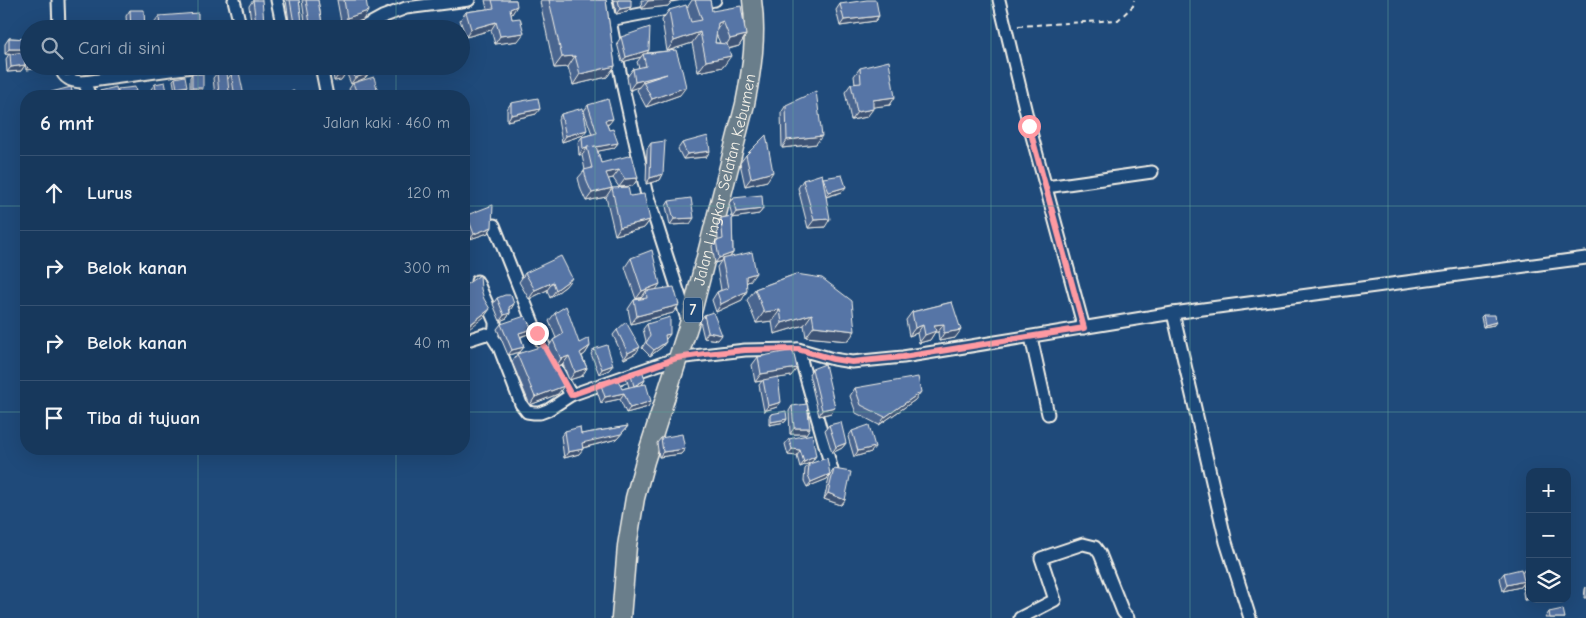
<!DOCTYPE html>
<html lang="id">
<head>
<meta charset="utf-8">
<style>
  body { margin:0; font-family:"Comic Neue",sans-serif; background:#203f62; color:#f1f3f6 }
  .controls { position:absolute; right:15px; bottom:15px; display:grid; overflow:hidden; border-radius:10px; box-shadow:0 5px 20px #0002 }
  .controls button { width:45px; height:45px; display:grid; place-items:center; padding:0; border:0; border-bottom:1px solid #365272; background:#17385c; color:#f1f3f6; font:25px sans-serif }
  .stop { position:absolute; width:15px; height:15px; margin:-11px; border:4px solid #ff9aa2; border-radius:50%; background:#fff }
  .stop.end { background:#ff9aa2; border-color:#fff; box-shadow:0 1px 5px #0008 }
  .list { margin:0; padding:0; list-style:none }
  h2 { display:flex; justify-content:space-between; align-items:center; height:65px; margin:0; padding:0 20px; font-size:21px }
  h2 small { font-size:16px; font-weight:400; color:#9eacbb }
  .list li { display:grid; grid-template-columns:32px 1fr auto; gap:15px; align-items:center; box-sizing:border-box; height:75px; padding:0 20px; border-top:1px solid #365272 }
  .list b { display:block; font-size:19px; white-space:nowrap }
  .list em { font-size:16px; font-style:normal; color:#9eacbb }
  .icon { flex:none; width:28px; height:28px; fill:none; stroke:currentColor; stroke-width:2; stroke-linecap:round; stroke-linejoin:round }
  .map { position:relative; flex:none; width:1586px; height:618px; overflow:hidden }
  .search { position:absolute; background:#17385c; box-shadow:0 5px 20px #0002; left:20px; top:20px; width:450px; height:55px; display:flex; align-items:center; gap:12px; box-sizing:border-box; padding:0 18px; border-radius:28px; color:#9eacbb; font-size:19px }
  .panel { position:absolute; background:#17385c; box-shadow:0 5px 20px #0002; left:20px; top:90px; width:450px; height:365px; border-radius:20px }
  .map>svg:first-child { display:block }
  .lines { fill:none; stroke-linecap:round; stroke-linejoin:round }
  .minor-casing { stroke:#f4f1e8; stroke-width:15 }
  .highway-casing { stroke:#f4f1e8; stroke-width:21 }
  .path { stroke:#f4f1e8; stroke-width:2; stroke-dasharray:5 4; stroke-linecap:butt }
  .minor { stroke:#1f4a7a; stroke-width:11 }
  .highway { stroke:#6b7e8b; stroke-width:18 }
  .wall { fill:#4a658f; stroke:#f4f1e8; fill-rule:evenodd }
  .shaded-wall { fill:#3c5274; stroke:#f4f1e8 }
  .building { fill:#5675a6; stroke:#f4f1e8 }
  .route { stroke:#ff9aa2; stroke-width:6 }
  .grid { fill:none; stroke:#5fa199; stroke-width:1; stroke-opacity:0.55 }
  .labels { text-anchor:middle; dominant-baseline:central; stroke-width:5; stroke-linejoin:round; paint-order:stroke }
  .shield { fill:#1f4a7a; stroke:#b4bfc7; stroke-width:1 }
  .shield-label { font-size:15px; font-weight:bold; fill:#f4f1e8 }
  .street-label { font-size:16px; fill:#f4f1e8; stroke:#1f4a7a }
</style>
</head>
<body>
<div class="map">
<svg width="1586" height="618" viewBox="0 0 1586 618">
  <rect width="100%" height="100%" fill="#1f4a7a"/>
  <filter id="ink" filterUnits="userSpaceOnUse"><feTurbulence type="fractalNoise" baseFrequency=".02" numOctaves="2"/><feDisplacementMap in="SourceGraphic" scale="10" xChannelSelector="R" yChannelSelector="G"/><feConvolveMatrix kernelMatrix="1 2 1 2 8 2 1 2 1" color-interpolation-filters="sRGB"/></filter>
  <g filter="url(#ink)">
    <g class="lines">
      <defs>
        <g id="minor">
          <path d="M58,0L59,29"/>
          <path d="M234,0L241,29"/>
          <path d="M277,0L283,29"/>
          <path d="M606,0L623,87L646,191L688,322"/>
          <path d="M999,0L1029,125L1084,328"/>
          <path d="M609,20L715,0"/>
          <path d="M360,29L382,17L406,8L469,0"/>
          <path d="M61,66C62,79 73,82 84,82L90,96"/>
          <path d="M321,66L327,96"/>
          <path d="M84,82L199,66"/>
          <path d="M1046,187L1152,172"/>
          <path d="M494,225L537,333L571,395"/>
          <path d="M477,281L495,322V328L492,336"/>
          <path d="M1173,313L1586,258"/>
          <path d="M1031,337L1048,414"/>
          <path d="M464,341L486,334L492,336L499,347L521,404L527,412L534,413H540L548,410L571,395L677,358L745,350L798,349L833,359L852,362L903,357L1173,313L1226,542L1250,618"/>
          <path d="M798,349L832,470"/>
          <path d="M1020,618L1055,600L1041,558L1083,544L1095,547L1100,554L1123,612L1128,618"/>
        </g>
        <g id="highway">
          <path id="s1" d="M621,618L627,546L635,498L645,461L689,324L745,104C752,69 757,35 752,0"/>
        </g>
      </defs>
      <use href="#minor" class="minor-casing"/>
      <use href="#highway" class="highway-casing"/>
      <path class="path" d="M1018,26L1118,20L1133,6L1134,0"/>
      <use href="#minor" class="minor"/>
      <use href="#highway" class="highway"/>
    </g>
    <g class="wall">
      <path d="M253,0L260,28L252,29L249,6Z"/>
      <path d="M286,0H299L303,29H290Z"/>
      <path d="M302,0H318L323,29H306Z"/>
      <path d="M337,0H366L363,20L342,27Z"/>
      <path d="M485,0H516L512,14L511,15L518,41L495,44L491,30L466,37L460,20L466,12L487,9Z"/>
      <path d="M541,0H606L615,66L607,77L573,85L568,67L554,68L540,2Z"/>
      <path d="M614,0H631L627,12L616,14Z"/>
      <path d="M641,0H673L668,6L642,9Z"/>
      <path d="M692,0H710L712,11L746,35L739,46L729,49L723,67L698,72L692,43L670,50L680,95L646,107L637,90L639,87L629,90L627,77L633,69L639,68L637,62L641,57L622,62L617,43L621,37L647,53L667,51L662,20L669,10L687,8ZM716,34L720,43H715Z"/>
      <path d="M840,4L879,16L875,21L840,26L836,10Z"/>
      <path d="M130,10L145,29H127L126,16Z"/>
      <path d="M159,16L196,29H156L155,21Z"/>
      <path d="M9,38L29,39V66H45L44,68L26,70L24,56L25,55H24L25,65L21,71L7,72L6,59L9,54H5V44Z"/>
      <path d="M65,66H81L78,74L65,75Z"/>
      <path d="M102,66H122L120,69L103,72Z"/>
      <path d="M332,66H366L369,73L365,78L351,84L344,67L345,74L341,80L334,81Z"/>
      <path d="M860,68L895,97L890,105L873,107L867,117L851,120L845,92L851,84H855L854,76Z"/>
      <path d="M217,73L228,79L231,74L244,96H230L229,90L226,96H215L213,78Z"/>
      <path d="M192,74L201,91L190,90V77Z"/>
      <path d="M175,78L185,89L175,91L173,80Z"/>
      <path d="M353,83L379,96H352L349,89Z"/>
      <path d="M155,84L168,96H152L151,89Z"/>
      <path d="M118,89L136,93V96H96L100,91L117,90Z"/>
      <path d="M179,91L189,96H178L177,94Z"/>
      <path d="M511,103L536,114L507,121V109Z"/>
      <path d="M588,105L609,124L607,125L609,130L618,143L614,148L598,151L601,163L638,178L633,186L619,187L613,178L608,179L612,188L630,196L650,220L644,228L615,235L606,197L586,201L581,190L578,178L585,170L582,155L583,154L579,155L578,142L582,137L592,134L584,111Z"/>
      <path d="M786,105L816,144L782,148L781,113Z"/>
      <path d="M561,114L583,135L562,142L558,120Z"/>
      <path d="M651,143L663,174L660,180L646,184L647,149Z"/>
      <path d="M682,143L710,151L706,157L683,159L678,149Z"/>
      <path d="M746,155L767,181L745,186L740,163Z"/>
      <path d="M823,178L842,192L826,197L825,227L808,228L798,188L803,180Z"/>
      <path d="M733,198L763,209L759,214L732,218L733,253L730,257L750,281L747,282L742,300L716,312L712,300L717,292L721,290L717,267L721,261L715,263L712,246L716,241L718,240L717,224L721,218L732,216L729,203Z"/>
      <path d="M669,201L690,224L670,225L666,206Z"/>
      <path d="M467,215L492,227L488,233L470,239L464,222V220Z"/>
      <path d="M631,258L656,289L673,313L631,324L628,309L634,300L640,299L642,297L636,299L625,267Z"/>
      <path d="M525,273L566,286L550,298L547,290L529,299L519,282Z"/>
      <path d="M796,274L848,341L806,337L804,325L774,334L772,321L756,323L747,300L755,289Z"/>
      <path d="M497,298L511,309L510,310V313L507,318L500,321L493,304Z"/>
      <path d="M952,302L955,338L939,341L938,332H935L930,340L919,343L917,333L909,336L906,320L912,312Z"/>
      <path d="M555,313L579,343L590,346L585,354L582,356L587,368L582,376L569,380L563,364L556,367L558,394L530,405L512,362L517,354L548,348L553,340L556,338L549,321Z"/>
      <path d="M704,315L718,340L704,338L700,321Z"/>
      <path d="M1483,315L1494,325L1483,327L1481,317Z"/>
      <path d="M501,324L528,334L521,337L524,347L520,352L508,355L497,329Z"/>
      <path d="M647,324L670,334L666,339L662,347L650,356L642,348L646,341L643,329Z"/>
      <path d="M617,330L636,353L624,359L613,335Z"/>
      <path d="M594,349L613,365L609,370L599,374L591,354Z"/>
      <path d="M758,357L797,368L791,376L778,378L777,407L764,411L759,385L762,381L755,382L752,365Z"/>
      <path d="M812,369L835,407L831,413L819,416L809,374Z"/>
      <path d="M630,372L645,380L642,385L648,407L626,413L620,399L601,403L596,388L600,382L622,389L629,387L626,377Z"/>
      <path d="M855,388L915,400L879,425L856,413L850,396Z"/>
      <path d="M792,406L806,434H790L789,411Z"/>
      <path d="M771,414L787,419L785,422L769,425V417Z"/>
      <path d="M829,425L846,443L842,448L832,453L825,430Z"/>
      <path d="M628,426L617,439L583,448L579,454L564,458L561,436L565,431L581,434Z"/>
      <path d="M852,431L871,452L854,457L848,437Z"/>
      <path d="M661,438L685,449L681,454L659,457L657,443Z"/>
      <path d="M789,439L812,462L800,467L797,456L788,455L785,444Z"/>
      <path d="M809,464L830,474L827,479L807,487L804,481L805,469Z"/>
      <path d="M834,469L845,500L841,505L824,499L830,475Z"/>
      <path d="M1525,569H1530V588L1523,589L1522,584L1520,587L1503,591L1500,578L1504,573H1522Z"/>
      <path d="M1586,587V598H1584L1585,589Z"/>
      <path d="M1525,589L1533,599L1524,600L1523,592Z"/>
      <path d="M1549,612L1565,618H1545Z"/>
    </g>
    <g class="shaded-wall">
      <path d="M659,0H673L668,6L642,9L648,1Z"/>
      <path d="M517,6L512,14L504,17L510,9Z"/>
      <path d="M631,7L627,12L616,14L620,9Z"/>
      <path d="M368,11L363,20L342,27L347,18Z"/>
      <path d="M879,16L875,21L840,26L844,20Z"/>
      <path d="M723,21L715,32L718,23Z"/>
      <path d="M264,22L260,28L252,29L256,23Z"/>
      <path d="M496,22L491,30L466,37L471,29Z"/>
      <path d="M198,26L196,29H160V28Z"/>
      <path d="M700,32L692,43L667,51L674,41Z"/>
      <path d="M524,33L518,41L495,44L500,36Z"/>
      <path d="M746,35L739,46L723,50L730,39Z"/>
      <path d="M9,49H29V54L28,50L25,55L5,54Z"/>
      <path d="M649,50L645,56L643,54L641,57L622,62L626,57Z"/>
      <path d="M575,56L568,67L554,68L562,57Z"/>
      <path d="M731,56L723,67L698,72L706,61Z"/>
      <path d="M25,65L21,71L7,72L11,67Z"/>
      <path d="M29,65V66H45L44,68L26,70Z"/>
      <path d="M85,66H94L92,69H83Z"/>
      <path d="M107,66H122L120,69L103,72Z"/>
      <path d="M130,66H142L128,69Z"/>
      <path d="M615,66L607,77L573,85L580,74Z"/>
      <path d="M82,68L78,74L65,75L69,69Z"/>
      <path d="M369,73L365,78L351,84L355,78Z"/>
      <path d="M345,74L341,80L334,81L338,76Z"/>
      <path d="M667,74L643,82L639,87L629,90L635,82Z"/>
      <path d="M187,86L185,89L175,91L177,88Z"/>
      <path d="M686,87L680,95L646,107L652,99Z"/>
      <path d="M192,88H203L201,91L190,90Z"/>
      <path d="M229,92L226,96H217L219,93Z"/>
      <path d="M895,97L890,105L867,108L873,100Z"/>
      <path d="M540,109L536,114L507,121L511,115Z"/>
      <path d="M873,109L867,117L851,120L857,112Z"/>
      <path d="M613,119L609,124L601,125L605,120Z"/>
      <path d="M587,130L583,135L562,142L566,136Z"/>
      <path d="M822,136L816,144L782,148L787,140Z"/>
      <path d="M618,143L614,148L589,153L588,148Z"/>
      <path d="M587,148L583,154L579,155L583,149Z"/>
      <path d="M710,151L706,157L683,159L687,154Z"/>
      <path d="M619,170L613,178L600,181L606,173Z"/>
      <path d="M773,172L767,181L745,186L751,178Z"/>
      <path d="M663,174L660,180L646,184L650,178Z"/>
      <path d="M638,178L633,186L619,187L625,179Z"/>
      <path d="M846,187L842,192L825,197L829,192Z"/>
      <path d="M612,188L606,197L586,201L592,193Z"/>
      <path d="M763,209L759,214L732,218L736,212Z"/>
      <path d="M694,218L690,224L670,225L674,219Z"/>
      <path d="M830,219L825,227L808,228L814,220Z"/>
      <path d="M650,220L644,228L615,235L620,227Z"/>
      <path d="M492,227L488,233L470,239L474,234Z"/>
      <path d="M733,253L729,258L722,259L721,261L715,263L719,258Z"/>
      <path d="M756,273L750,281L740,285L746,276Z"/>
      <path d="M572,278L566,286L550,298L556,290Z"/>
      <path d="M553,282L547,290L529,299L535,290Z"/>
      <path d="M660,284L654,293L646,291L642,297L636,299L642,291Z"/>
      <path d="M747,291L742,300L716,312L721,304Z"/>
      <path d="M514,304L511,309L505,312L509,307Z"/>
      <path d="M679,305L673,313L631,324L637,316Z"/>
      <path d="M490,309L484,317L464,333V330Z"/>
      <path d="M780,310L772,321L756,323L764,312Z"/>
      <path d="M510,313L507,318L500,321L504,315Z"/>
      <path d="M812,314L804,325L774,334L782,323Z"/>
      <path d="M1496,322L1494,325L1483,327L1485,325Z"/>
      <path d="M944,324L938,332H935L930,340L919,343L925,335L934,325Z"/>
      <path d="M923,325L917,333L909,336L915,328Z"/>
      <path d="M814,326L855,331L848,341L806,337Z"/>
      <path d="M532,329L528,334L516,338L519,333Z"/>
      <path d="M961,330L955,338L939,341L944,333Z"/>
      <path d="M708,332L722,335L718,340L704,338Z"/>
      <path d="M670,334L666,339L661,340L665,335Z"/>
      <path d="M666,342L662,347L650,356L654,350Z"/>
      <path d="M590,346L585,354L574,361L580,353Z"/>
      <path d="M524,347L520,352L508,355L512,350Z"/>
      <path d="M640,347L636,353L624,359L628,353Z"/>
      <path d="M569,356L563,364L556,367L561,359Z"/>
      <path d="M613,365L609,370L599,374L602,369Z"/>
      <path d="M587,368L582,376L569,380L575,372Z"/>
      <path d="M797,368L791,376L755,382L761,374Z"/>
      <path d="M645,380L641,386H634Z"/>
      <path d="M564,386L558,394L530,405L535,397Z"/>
      <path d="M921,392L915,400L879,425L885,417Z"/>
      <path d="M624,393L620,399L601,403L605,397Z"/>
      <path d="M651,401L648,407L626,413L630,408Z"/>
      <path d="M781,402L777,407L764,411L768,406Z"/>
      <path d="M835,407L831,413L819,416L822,410Z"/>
      <path d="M787,419L785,422L769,425L771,422Z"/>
      <path d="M628,426L617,439L578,449L582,443Z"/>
      <path d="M794,428H810L806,434H790Z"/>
      <path d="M846,443L842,448L832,453L836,447Z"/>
      <path d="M875,447L871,452L854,457L858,451Z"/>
      <path d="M583,449L579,454L564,458L568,452Z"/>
      <path d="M685,449L681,454L659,457L663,452Z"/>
      <path d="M792,449L800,450L797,456L788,455Z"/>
      <path d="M816,456L812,462L800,467L804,462Z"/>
      <path d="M830,474L827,479L807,487L811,482Z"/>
      <path d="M828,493L845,500L841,505L824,499Z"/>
      <path d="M1524,581L1520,587L1503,591L1507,585Z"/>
      <path d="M1527,583H1530V588L1523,589Z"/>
      <path d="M1530,597V599H1533L1524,600L1526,598Z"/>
    </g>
    <g class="building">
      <path d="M253,0H262L264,22L256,23Z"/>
      <path d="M290,0H299L303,29H295Z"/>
      <path d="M306,0H318L323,29H311Z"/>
      <path d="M344,0H366L368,11L347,18Z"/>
      <path d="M492,0H516L517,6L510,9L512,19L520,18L524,33L500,36L496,22L471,29L466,12L494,8Z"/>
      <path d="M549,0H606L615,66L580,74L575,56L562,57Z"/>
      <path d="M618,0H631V7L620,9Z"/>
      <path d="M695,0H710L712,11L741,6L746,35L730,39L723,21L718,23L715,43L727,44L731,56L706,61L700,32L674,41L669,10L686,5L691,22L702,20Z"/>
      <path d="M867,0H876L879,16L844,20L840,4Z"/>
      <path d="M130,10H144L145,29H131Z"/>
      <path d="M198,13V26L160,28L159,16Z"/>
      <path d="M103,25L104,29H87Z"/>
      <path d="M650,27L649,50L626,57L621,37Z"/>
      <path d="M9,38L29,39V49H9Z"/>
      <path d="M676,50L682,70L686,87L652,99L643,82L667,74L635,82L633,69L646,66L643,54Z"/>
      <path d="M24,52L25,65L11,67L10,54Z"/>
      <path d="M889,61L895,97L873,100V109L857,112L851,84L861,83L860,68Z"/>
      <path d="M69,66H81L82,68L69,69Z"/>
      <path d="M337,66H343L345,74L338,76Z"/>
      <path d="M350,66H366L369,73L355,78Z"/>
      <path d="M227,72L229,92L219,93L217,73Z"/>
      <path d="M239,72L244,96H235L231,74Z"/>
      <rect x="192" y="74" width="11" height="14"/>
      <path d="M185,76L187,86L177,88L175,78Z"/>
      <path d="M374,77L379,96H358L353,83Z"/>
      <path d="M165,82L168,96H157L155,84Z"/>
      <path d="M71,87L73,96H39V95Z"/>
      <path d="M116,87L118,96H101L100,91Z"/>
      <path d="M135,87L136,92L118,94V89Z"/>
      <path d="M187,89L189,96H180L179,91Z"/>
      <path d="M294,91L295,96H281L280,93Z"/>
      <path d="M816,91L822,136L787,140L786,105Z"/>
      <path d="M136,92V96H124V93Z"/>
      <path d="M272,93L273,96H255V94Z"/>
      <path d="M538,98L540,109L511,115V103Z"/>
      <path d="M608,99L613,119L605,120L609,130L613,129L618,143L596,147V146L583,149L582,137L597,133L588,105Z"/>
      <path d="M583,108L587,130L566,136L561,114Z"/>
      <path d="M766,135L773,172L751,178L746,155Z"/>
      <path d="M708,136L710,151L687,154L682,143Z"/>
      <path d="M665,141L663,174L650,178L651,143Z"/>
      <path d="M596,146L601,163L632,155L638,178L625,179L619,170L606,173L612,188L592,193L587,182L584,170L592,168L587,147Z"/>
      <path d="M822,174L830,219L814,220L803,180Z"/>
      <path d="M842,175L846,187L829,192L823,178Z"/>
      <path d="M628,187L630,196L644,194L650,220L620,227L612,188Z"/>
      <path d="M762,195L763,209L736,212L733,198Z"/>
      <path d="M691,198L694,218L674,219L669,201Z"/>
      <path d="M493,205L492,227L474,234L467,215Z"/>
      <path d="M732,216L733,253L719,258L716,241L723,239L721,218Z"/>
      <path d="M652,250L660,284L642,291L631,258Z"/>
      <path d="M752,252L756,273L746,276L747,291L721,304L717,292L728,288L722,259Z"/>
      <path d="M561,256L572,278L556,290L553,282L535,290L525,273Z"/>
      <path d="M796,274L822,278L852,301L855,331L814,326L812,314L782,323L780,310L764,312L755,289Z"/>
      <path d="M480,275L481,289L484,299L490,309L464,329V286Z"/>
      <path d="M674,287L679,305L637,316L634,300L647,298L646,291Z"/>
      <path d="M505,295H511L514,304L509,307L510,313L504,315L497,298Z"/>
      <path d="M952,302L961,330L944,333V324L934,325L936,331L925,335L923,325L915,328L912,312Z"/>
      <path d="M566,306L579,343L589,338L590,346L580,353L587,368L575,372L569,356L561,359L553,340L563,334L555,313Z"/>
      <path d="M713,312L722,335L708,332L704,315Z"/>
      <path d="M1483,315H1495L1496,322L1485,325Z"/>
      <path d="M525,316L532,329L519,333L524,347L512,350L501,324Z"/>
      <path d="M670,317V334L665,335L666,342L654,350L646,343L650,336L647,324Z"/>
      <path d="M626,322L640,347L628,353L617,330Z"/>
      <path d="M546,345L564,386L535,397L517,354Z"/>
      <path d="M607,345L613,365L602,369L594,349Z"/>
      <path d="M793,350L797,368L761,374L758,357Z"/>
      <path d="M825,364L835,407L822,410L812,369Z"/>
      <path d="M642,369L645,380L634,386L646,384L651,401L630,408L624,393L605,397L600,382L618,380L622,389L634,386L630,372Z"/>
      <path d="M778,377L781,402L768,406L763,380Z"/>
      <path d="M918,377L921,392L885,417L861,405L855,388Z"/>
      <path d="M807,404L810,428H794L792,406Z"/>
      <path d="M786,411L787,419L771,422V414Z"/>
      <path d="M841,422L846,443L836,447L829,425Z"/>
      <path d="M869,425L875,447L858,451L852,431Z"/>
      <path d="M628,426L621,434L582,443L583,449L568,452L565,431L580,427L581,434Z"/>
      <path d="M682,434L685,449L663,452L661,438Z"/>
      <path d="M812,434L816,456L804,462L800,450L792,449L789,439Z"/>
      <path d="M827,458L830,474L811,482L808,475L809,464Z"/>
      <path d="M834,469L851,472L845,500L828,493Z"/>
      <path d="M1521,569L1524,581L1507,585L1504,573Z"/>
      <path d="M1525,569H1530V583H1527Z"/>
      <path d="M1525,589H1530V597L1526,598Z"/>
      <path d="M1563,609L1565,618H1550L1549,612Z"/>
    </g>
  </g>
  <g class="lines" filter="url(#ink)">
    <path class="route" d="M537,333L571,395L677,358L705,354L745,350L798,349L833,359L852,362L903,357L1084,328L1029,126"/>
  </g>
  <path class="grid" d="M198,0V29M396,0V29M595,0V618M793,0V618M991,0V618M1190,0V618M1388,0V618M198,66V96M396,66V96M0,206H26M464,206H1586M0,412H26M464,412H1586M198,449V618M396,449V618"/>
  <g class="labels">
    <rect class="shield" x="684" y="297.5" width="18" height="25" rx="4"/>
    <g class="shield-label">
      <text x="693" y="310">7</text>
    </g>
    <g class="street-label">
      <text stroke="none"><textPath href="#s1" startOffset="452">Jalan Lingkar Selatan Kebumen</textPath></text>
    </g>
  </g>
</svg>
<div class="controls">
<button>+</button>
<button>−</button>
<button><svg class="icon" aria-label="layers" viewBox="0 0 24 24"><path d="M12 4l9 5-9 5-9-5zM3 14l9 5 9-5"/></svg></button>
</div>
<div class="stop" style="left:1029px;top:126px"></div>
<div class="stop end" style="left:537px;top:333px"></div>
<div class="search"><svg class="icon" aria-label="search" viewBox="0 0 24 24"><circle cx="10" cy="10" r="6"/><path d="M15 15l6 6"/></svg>Cari di sini</div>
<section class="panel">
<h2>6 mnt<small>Jalan kaki · 460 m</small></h2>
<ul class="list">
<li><svg class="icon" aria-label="ahead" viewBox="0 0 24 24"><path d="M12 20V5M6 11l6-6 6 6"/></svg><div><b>Lurus</b></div><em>120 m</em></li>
<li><svg class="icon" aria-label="right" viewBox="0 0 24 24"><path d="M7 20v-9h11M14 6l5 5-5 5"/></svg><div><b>Belok kanan</b></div><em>300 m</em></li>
<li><svg class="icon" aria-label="right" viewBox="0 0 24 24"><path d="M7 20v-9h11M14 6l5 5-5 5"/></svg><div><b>Belok kanan</b></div><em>40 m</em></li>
<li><svg class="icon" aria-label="arrive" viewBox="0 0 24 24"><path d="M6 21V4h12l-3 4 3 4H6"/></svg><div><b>Tiba di tujuan</b></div></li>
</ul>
</section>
</div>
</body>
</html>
